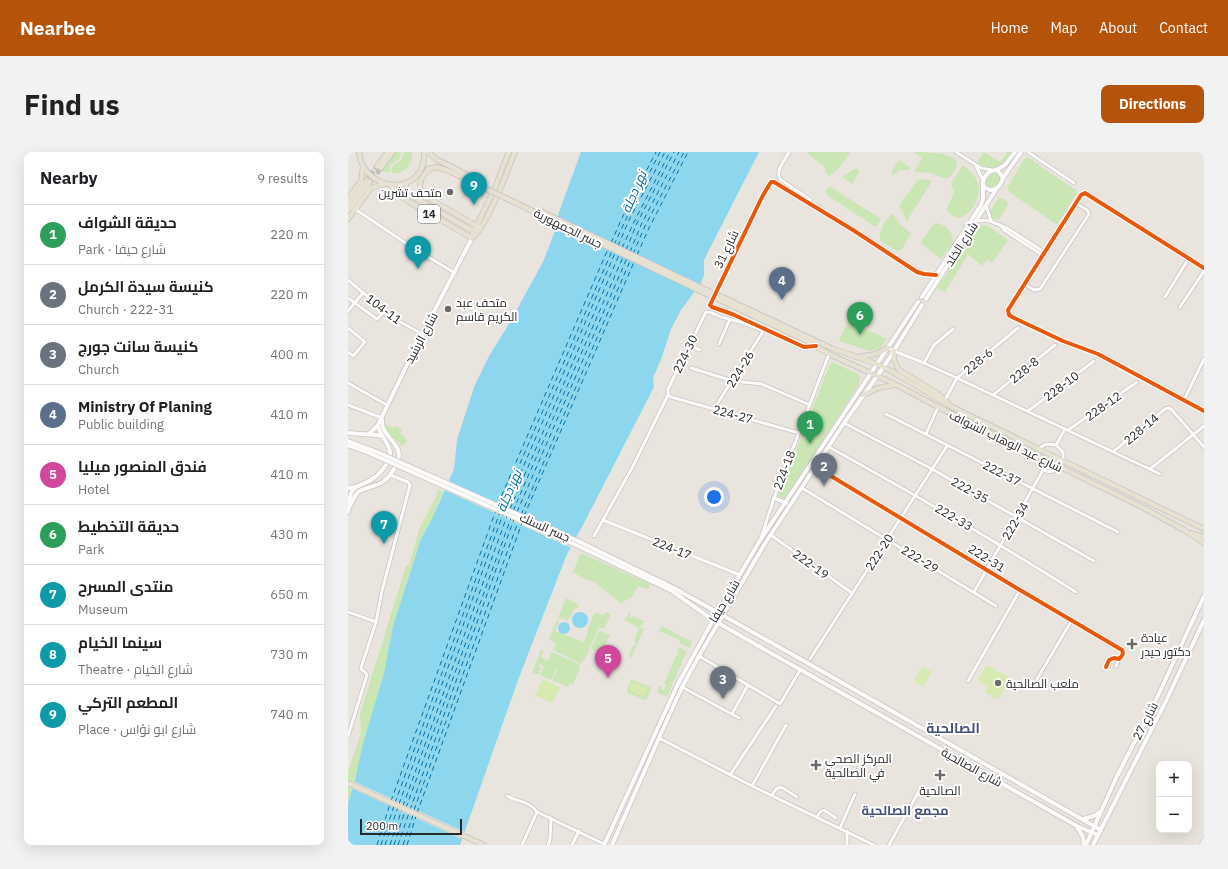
<!DOCTYPE html>
<html lang="en">
<head>
<meta charset="utf-8">
<style>
  body { margin:0; font-family:"IBM Plex Sans",Cairo,sans-serif; background:#f2f2f2; color:#202124 }
  .controls { position:absolute; right:12px; bottom:12px; display:grid; overflow:hidden; border-radius:8px; box-shadow:0 4px 16px #0002 }
  .controls button { width:36px; height:36px; display:grid; place-items:center; padding:0; border:0; border-bottom:1px solid #e0e0e0; background:#fff; color:#202124; font:20px sans-serif }
  .scale { position:absolute; left:12px; bottom:10px; width:102px; box-sizing:border-box; padding-left:4px; border:2px solid #292929; border-top:0; font-size:11px; line-height:14px; white-space:nowrap; color:#292929; -webkit-text-stroke:3px #fff; paint-order:stroke }
  .you { position:absolute; left:366px; top:345px; width:14px; height:14px; margin:-10px; border:3px solid #fff; border-radius:50%; background:#1a73e8; box-shadow:0 0 0 6px #1a73e833 }
  .badge { display:grid; place-items:center; width:26px; height:26px; border-radius:50%; background:#b45309; color:#fff; font-size:13px; font-weight:700 }
  .pin { position:absolute; translate:-50% -33px; filter:drop-shadow(0 1px 2px #0008) }
  .pin::after { content:''; position:absolute; top:21px; width:14px; height:12px; background:inherit; clip-path:polygon(0 0,100% 0,50% 100%) }
  .list { margin:0; padding:0; list-style:none }
  h2 { display:flex; justify-content:space-between; align-items:center; height:52px; margin:0; padding:0 16px; font-size:17px }
  h2 small { font-size:13px; font-weight:400; color:#757577 }
  .list li { display:grid; grid-template-columns:26px 1fr auto; gap:12px; align-items:center; box-sizing:border-box; height:60px; padding:0 16px; border-top:1px solid #e0e0e0 }
  .list b { display:block; font-size:15px; white-space:nowrap }
  .list p { margin:0; font-size:13px; white-space:nowrap; color:#757577 }
  .list em { font-size:13px; font-style:normal; color:#757577 }
  .map { position:relative; flex:none; width:856px; height:693px; overflow:hidden; border-radius:8px }
  header { display:flex; align-items:center; gap:24px; box-sizing:border-box; height:56px; padding:0 20px; background:#b45309; color:#fff }
  header strong { font-size:19px }
  nav { display:flex; gap:22px; margin-inline-start:auto; font-size:14px }
  .intro { display:flex; align-items:center; justify-content:space-between; box-sizing:border-box; height:96px; padding:0 24px }
  h1 { margin:0; font-size:28px }
  .button { padding:10px 18px; border-radius:8px; background:#b45309; color:#fff; font-size:14px; font-weight:700 }
  main { display:flex; gap:24px; padding:0 24px }
  aside { flex:1; background:#fff; border-radius:8px; box-shadow:0 4px 16px #0002 }
  .map>svg:first-child { display:block }
  .green { fill:#cae6b5 }
  .pitch { fill:#d6eab2 }
  .water { fill:#8dd7ee }
  .pier { fill:#e9e4de }
  .lines { fill:none; stroke-linecap:round; stroke-linejoin:round }
  .ferry { stroke:#056ea1; stroke-width:1; stroke-dasharray:5 4; stroke-linecap:butt }
  .primary-tunnel { stroke:#c3bfba; stroke-width:4.5; stroke-dasharray:4.5 2; stroke-linecap:butt }
  .street-casing { stroke:#c5c4c4; stroke-width:4.5 }
  .secondary-casing { stroke:#c5c4c4; stroke-width:5.5 }
  .primary-casing { stroke:#c4c3c0; stroke-width:6 }
  .street { stroke:#fcfbfa; stroke-width:3 }
  .secondary { stroke:#fcfbfa; stroke-width:4 }
  .primary { stroke:#e7e1d2; stroke-width:4.5 }
  .secondary-bridge-casing { stroke:#c5c4c4; stroke-width:5.5; stroke-linecap:butt }
  .primary-bridge-casing { stroke:#c4c3c0; stroke-width:6; stroke-linecap:butt }
  .secondary-bridge { stroke:#fcfbfa; stroke-width:4 }
  .primary-bridge { stroke:#e7e1d2; stroke-width:4.5 }
  .cycleway-casing { stroke:#fff; stroke-width:6 }
  .cycleway { stroke:#e8590c; stroke-width:4 }
  .poi-dot { fill:#6c6a68; stroke:#fff; stroke-width:1.5 }
  .labels { text-anchor:middle; dominant-baseline:central; stroke-width:4; stroke-linejoin:round; paint-order:stroke }
  .shield { fill:#fff; stroke:#696969; stroke-width:1 }
  .shield-label { font-size:11px; font-weight:bold; fill:#292929 }
  .poi-label { font-size:12px; fill:#292929; stroke:#fff; text-anchor:start }
  .street-label { font-size:12px; fill:#292929; stroke:#fff }
  .water-label { font-size:13px; font-style:italic; fill:#056ea1; stroke:#fff }
  .neighbourhood-label { font-size:13px; font-weight:bold; fill:#47517d; stroke:#fff }
  .quarter-label { font-size:14px; font-weight:bold; fill:#47517d; stroke:#fff }
</style>
</head>
<body>
<header>
<strong>Nearbee</strong>
<nav><a>Home</a><a>Map</a><a>About</a><a>Contact</a></nav>
</header>
<div class="intro"><h1>Find us</h1><a class="button">Directions</a></div>
<main>
<aside>
<h2>Nearby<small>9 results</small></h2>
<ul class="list">
<li><span class="badge" style="background:#2e9e5b">1</span><div><b>حديقة الشواف</b><p>Park · شارع حيفا</p></div><em>220 m</em></li>
<li><span class="badge" style="background:#6b7280">2</span><div><b>كنيسة سيدة الكرمل</b><p>Church · 222-31</p></div><em>220 m</em></li>
<li><span class="badge" style="background:#6b7280">3</span><div><b>كنيسة سانت جورج</b><p>Church</p></div><em>400 m</em></li>
<li><span class="badge" style="background:#5c6f8a">4</span><div><b>Ministry Of Planing</b><p>Public building</p></div><em>410 m</em></li>
<li><span class="badge" style="background:#d1479c">5</span><div><b>فندق المنصور ميليا</b><p>Hotel</p></div><em>410 m</em></li>
<li><span class="badge" style="background:#2e9e5b">6</span><div><b>حديقة التخطيط</b><p>Park</p></div><em>430 m</em></li>
<li><span class="badge" style="background:#0f9aa8">7</span><div><b>منتدى المسرح</b><p>Museum</p></div><em>650 m</em></li>
<li><span class="badge" style="background:#0f9aa8">8</span><div><b>سينما الخيام</b><p>Theatre · شارع الخيام</p></div><em>730 m</em></li>
<li><span class="badge" style="background:#0f9aa8">9</span><div><b>المطعم التركي</b><p>Place · شارع ابو نؤاس</p></div><em>740 m</em></li>
</ul>
</aside>
<div class="map">
<svg width="856" height="693" viewBox="0 0 856 693">
  <rect width="100%" height="100%" fill="#e9e4de"/>
  <g class="green">
    <path d="M47,0H53L51,7L42,13L41,21L34,19Z"/>
    <path d="M56,0H64C65,13 56,23 43,21L44,14L53,8Z"/>
    <path d="M460,0H502C497,9 490,18 481,24L476,20L478,16L459,1Z"/>
    <path d="M565,0C575,0 610,0 609,12C609,17 604,22 601,26H595L584,21L566,20L574,6Z"/>
    <path d="M636,0L652,10L659,0H663C654,15 646,20 629,11Z"/>
    <path d="M678,6H681L729,39V41L710,71L708,72L660,39V35L675,9Z"/>
    <path d="M551,8L563,16L561,18H551L546,23L543,21Z"/>
    <path d="M614,14L618,15C624,20 629,26 631,35C632,48 621,66 609,66L600,60L599,57L606,40L603,32Z"/>
    <path d="M508,16L512,19L504,32L494,25Z"/>
    <path d="M644,20H649C657,29 648,39 639,35C635,28 638,23 644,20Z"/>
    <path d="M575,27L584,29L559,69L551,54L569,28Z"/>
    <path d="M481,34L533,67L529,74H526L479,43L478,38Z"/>
    <path d="M651,46C656,46 659,48 660,53L651,67L648,68L644,65L642,59L649,48Z"/>
    <path d="M544,61L552,72L563,82L554,97L551,99L545,97L532,88C532,86 532,84 532,82C532,77 541,63 544,61Z"/>
    <path d="M588,71C597,72 607,81 604,91C602,96 596,102 593,107L576,94L573,90L585,73Z"/>
    <path d="M636,73L640,74L660,88L644,111L639,107L634,114L620,102L597,140L589,136L626,80L631,75Z"/>
    <path d="M500,169L539,187L532,196L522,199L491,189Z"/>
    <path d="M485,210L511,223L512,226L511,232L438,347L430,344L482,212Z"/>
    <path d="M36,272L45,276L46,274L54,277L52,281L58,286L59,290L54,294L39,279L36,274Z"/>
    <path d="M90,337L95,340L84,367L73,387L45,474L36,521L14,595L7,629L0,651V620L13,581L12,562L58,414H61L71,377L87,347Z"/>
    <path d="M233,401L302,432L300,437L290,434L284,445L273,451L245,429C238,428 231,424 225,420Z"/>
    <path d="M218,446L231,453L229,457H226L220,469L211,466L209,468L211,469L207,479L236,490L240,480L239,479L247,460L256,463L258,460L263,462L256,477L251,475L236,509L235,508L233,512L205,498L208,491L201,488Z"/>
    <path d="M281,461L283,462L281,466L283,467L284,464L296,469L292,476L296,477L283,506L280,504L285,494H286L288,490L286,489L291,476L277,468Z"/>
    <path d="M314,474L344,490L342,496L332,491V488L311,479Z"/>
    <path d="M251,479H253L262,483L255,497L247,499L243,497Z"/>
    <path d="M330,495L339,499L319,545L309,540L312,533L314,534V538H316L318,533L316,531L331,498L329,497Z"/>
    <path d="M193,498L196,499L193,505L200,509L204,500L232,513V516L225,533L222,531L220,535L204,528L209,518L208,517L203,528L192,523L196,515L192,512L191,514L193,516L190,523L184,520Z"/>
    <path d="M283,528H285L302,535L303,537L298,548H296L280,541L279,539Z"/>
  </g>
  <g class="pitch">
    <path d="M639,513L663,526L650,548L637,540L640,535L630,528Z"/>
    <path d="M575,514L584,520L575,535L566,529Z"/>
    <path d="M195,527L212,535L205,551L187,544Z"/>
    <path d="M285,530L300,537L296,545L281,538Z"/>
  </g>
  <g class="water">
    <path d="M233,0H411L356,108V123L353,131L333,158L323,177L314,205L305,226L306,235L235,373L219,402L170,528L112,693H0V651L7,629L14,595L36,521L45,474L64,415L73,387L84,367L106,317L109,288L126,235L141,204L161,172L195,110L207,79L211,60Z"/>
    <circle cx="232" cy="468" r="8"/>
    <circle cx="216" cy="476" r="6"/>
  </g>
  <g class="pier">
    <path d="M98,328L229,387L224,396L94,337Z"/>
    <path d="M5,629L119,681L116,688L3,636Z"/>
  </g>
  <g class="lines">
    <g class="ferry">
      <path d="M263,91L274,66L308,0"/>
      <path d="M266,93L278,67L312,0"/>
      <path d="M270,94L281,68L317,0"/>
      <path d="M274,96L286,70L322,0"/>
      <path d="M278,98L289,71L326,0"/>
      <path d="M282,100L293,73L331,0"/>
      <path d="M285,102L297,74L336,0"/>
      <path d="M289,103L301,76L340,0"/>
      <path d="M150,352L260,97"/>
      <path d="M154,353L264,99"/>
      <path d="M158,355L267,101"/>
      <path d="M162,357L271,103"/>
      <path d="M165,359L275,105"/>
      <path d="M169,360L279,106"/>
      <path d="M173,363L282,109"/>
      <path d="M176,364L286,110"/>
      <path d="M43,649L148,358"/>
      <path d="M47,651L152,360"/>
      <path d="M51,652L155,362"/>
      <path d="M55,654L159,364"/>
      <path d="M58,656L163,366"/>
      <path d="M62,658L166,367"/>
      <path d="M66,658L170,370"/>
      <path d="M69,661L174,371"/>
      <path d="M29,693L42,652"/>
      <path d="M33,693L46,654"/>
      <path d="M37,693L50,655"/>
      <path d="M42,693L54,657"/>
      <path d="M46,693L57,659"/>
      <path d="M50,693L61,661"/>
      <path d="M55,693L65,663"/>
      <path d="M59,693L68,664"/>
    </g>
    <g class="primary-tunnel">
      <path d="M25,27L33,16"/>
      <path d="M19,28L29,14"/>
    </g>
    <defs>
      <g id="street">
        <path d="M441,0C437,8 426,20 433,28L463,48"/>
        <path d="M608,0L633,16L644,18"/>
        <path d="M680,0L726,31"/>
        <path d="M628,14L635,28"/>
        <path d="M638,53L643,69"/>
        <path d="M7,57L62,94L107,121"/>
        <path d="M628,69C642,66 647,72 659,76L696,100"/>
        <path d="M654,75L656,78L694,103"/>
        <path d="M856,116L737,41L733,43L660,158L661,163L664,165L715,189L750,202L856,259"/>
        <path d="M0,128L45,166L74,182"/>
        <path d="M676,132L686,138L692,137L741,62L739,58L728,51"/>
        <path d="M817,145L841,106"/>
        <path d="M0,146L29,167L37,159"/>
        <path d="M832,155L856,119"/>
        <path d="M0,159L15,141"/>
        <path d="M0,176L17,190L5,204L0,200"/>
        <path d="M371,192L382,167"/>
        <path d="M342,194L352,198"/>
        <path d="M468,194L456,195L384,162L364,155L362,153L414,45L423,30H426L505,78L569,120L576,122L588,123"/>
        <path d="M540,196L546,199L576,211L609,226L812,322"/>
        <path d="M576,211L586,193L605,177"/>
        <path d="M343,216L385,229L414,232L462,253"/>
        <path d="M0,231L39,253"/>
        <path d="M320,243V237L358,160C363,159 368,163 373,165C388,169 401,172 415,179"/>
        <path d="M320,243L323,245L451,281"/>
        <path d="M645,243L707,193"/>
        <path d="M597,248L609,226L670,176"/>
        <path d="M836,248L856,207"/>
        <path d="M0,253L34,266"/>
        <path d="M366,257L416,178"/>
        <path d="M680,259L746,209"/>
        <path d="M538,262L770,380"/>
        <path d="M496,271L584,317L746,409"/>
        <path d="M720,278L789,230"/>
        <path d="M578,282L590,255"/>
        <path d="M708,293L717,277"/>
        <path d="M481,295C564,341 647,389 728,440"/>
        <path d="M690,297L698,292L708,293L715,300V310"/>
        <path d="M766,299L817,257L821,256L824,258L856,295"/>
        <path d="M688,302C687,317 701,325 712,315"/>
        <path d="M468,315L672,438L774,498C776,502 774,504 771,507L766,506L761,508L758,515"/>
        <path d="M802,317L856,274"/>
        <path d="M454,336L648,454"/>
        <path d="M255,368L392,423"/>
        <path d="M423,383L504,441"/>
        <path d="M246,384L284,316L320,243"/>
        <path d="M413,386L426,346L481,202"/>
        <path d="M626,440L695,318"/>
        <path d="M0,460L28,470"/>
        <path d="M351,504L432,552L452,518"/>
        <path d="M462,507L599,294"/>
        <path d="M768,514L771,507"/>
        <path d="M689,527L724,468"/>
        <path d="M620,529L672,438"/>
        <path d="M334,535L391,566"/>
        <path d="M384,562L400,533"/>
        <path d="M0,584L19,523L17,520L14,518L13,516L28,470L34,439L62,333L60,330L42,323"/>
        <path d="M311,586L404,634L526,693"/>
        <path d="M382,623L428,554"/>
        <path d="M404,634L438,573"/>
        <path d="M424,643L428,637L433,635L449,645"/>
        <path d="M159,644C169,650 182,649 189,660L256,692"/>
        <path d="M469,665L472,660L476,658L488,666"/>
        <path d="M492,676L507,642"/>
        <path d="M499,679V693"/>
        <path d="M174,693L189,660"/>
        <path d="M200,693L202,687L203,666"/>
        <path d="M224,693L231,679"/>
        <path d="M541,693L571,639"/>
        <path d="M853,693L856,687"/>
      </g>
      <g id="secondary">
        <path d="M648,18L657,13L667,0"/>
        <path d="M643,19L648,18L651,20L655,26C653,33 649,38 642,38L636,35C633,28 637,23 643,19Z"/>
        <path d="M655,26L673,0"/>
        <path d="M574,145L633,53L635,47V33"/>
        <path d="M578,147L649,36"/>
        <path d="M0,281L28,283L34,284"/>
        <path d="M21,282L30,273"/>
        <path d="M0,336L8,335"/>
        <path d="M426,346L438,351"/>
        <path d="M2,354C5,349 6,344 10,340C17,335 28,335 36,329C41,325 46,318 49,312C58,291 33,287 34,268"/>
        <path d="M0,360C1,354 1,344 4,339C8,333 17,332 23,328C31,323 42,311 42,301C42,291 31,284 30,273L67,196L124,86"/>
        <path d="M326,436L440,500"/>
        <path d="M324,439L365,468L435,508"/>
        <path d="M442,501L753,678"/>
        <path d="M437,509L729,674L750,683"/>
        <path d="M735,667L746,664L752,660"/>
        <path d="M729,675L735,685L736,693"/>
        <path d="M256,693L330,532L365,468L411,390L570,150"/>
        <path d="M264,693L311,586L334,535L351,504L416,393L496,271L539,210L574,153"/>
        <path d="M738,693L769,624L807,550L856,444"/>
        <path d="M745,693L818,549L856,468"/>
      </g>
      <g id="primary">
        <path d="M11,0C15,42 79,45 76,0"/>
        <path d="M80,0L88,7L104,15"/>
        <path d="M29,14L40,0"/>
        <path d="M33,16L45,0"/>
        <path d="M80,17L89,15L101,19"/>
        <path d="M82,17C73,24 69,33 75,43L132,76"/>
        <path d="M58,31L57,38L62,43L128,81"/>
        <path d="M42,33L56,47L124,86"/>
        <path d="M0,46L13,29L15,15"/>
        <path d="M0,53L19,28"/>
        <path d="M0,59L22,30"/>
        <path d="M0,67L23,36L36,32"/>
        <path d="M124,86C139,75 159,19 167,0"/>
        <path d="M124,86L127,77L146,38L161,0"/>
        <path d="M372,144L483,196L529,212L543,219L604,255L856,377"/>
        <path d="M370,147L459,189L481,202L549,233L590,255L794,355L836,378L856,391"/>
        <path d="M546,199V208L551,218L589,241L600,251"/>
        <path d="M510,205L528,202L540,196"/>
        <path d="M515,243L530,236L547,233"/>
        <path d="M843,381L856,385"/>
        <path d="M0,631L136,693"/>
      </g>
    </defs>
    <use href="#street" class="street-casing"/>
    <use href="#secondary" class="secondary-casing"/>
    <use href="#primary" class="primary-casing"/>
    <use href="#street" class="street"/>
    <use href="#secondary" class="secondary"/>
    <use href="#primary" class="primary"/>
    <defs>
      <g id="secondary-bridge">
        <path d="M0,289L29,300L230,389L326,436"/>
        <path d="M0,293L21,301L228,393L324,439"/>
      </g>
      <g id="primary-bridge">
        <path d="M104,15L132,30"/>
        <path d="M101,19L369,147"/>
        <path d="M190,58L371,144"/>
      </g>
    </defs>
    <use href="#secondary-bridge" class="secondary-bridge-casing"/>
    <use href="#primary-bridge" class="primary-bridge-casing"/>
    <use href="#secondary-bridge" class="secondary-bridge"/>
    <use href="#primary-bridge" class="primary-bridge"/>
    <defs>
      <g id="cycleway">
        <path d="M856,116L737,41L733,43L660,158L661,163L664,165L715,189L750,202L856,259"/>
        <path d="M468,194L456,195L384,162L364,155L362,153L414,45L423,30H426L505,78L569,120L576,122L588,123"/>
        <path d="M468,315L672,438L774,498C776,502 774,504 771,507L766,506L761,508L758,515"/>
      </g>
    </defs>
    <use href="#cycleway" class="cycleway-casing"/>
    <use href="#cycleway" class="cycleway"/>
  </g>
  <g class="poi-dot">
    <circle cx="102" cy="40" r="4"/>
    <circle cx="100" cy="157" r="4"/>
    <path d="M782 486h4v4h4v4h-4v4h-4v-4h-4v-4h4z"/>
    <circle cx="650" cy="531" r="4"/>
    <path d="M466 607h4v4h4v4h-4v4h-4v-4h-4v-4h4z"/>
    <path d="M590 617h4v4h4v4h-4v4h-4v-4h-4v-4h4z"/>
  </g>
  <g class="labels">
    <rect class="shield" x="70" y="53" width="22" height="18" rx="3"/>
    <g class="shield-label">
      <text x="81" y="62">14</text>
    </g>
    <g class="poi-label">
      <text x="94" y="40" text-anchor="end">متحف تشرين</text>
      <text x="108" y="150">متحف عبد<tspan x="108" dy="14">الكريم قاسم</tspan></text>
      <text x="793" y="485">عيادة<tspan x="793" dy="14">دكتور حيدر</tspan></text>
      <text x="658" y="531">ملعب الصالحية</text>
      <text x="477" y="606">المركز الصحي<tspan x="477" dy="14">في الصالحية</tspan></text>
      <text x="592" y="638" text-anchor="middle">الصالحية</text>
    </g>
    <g class="street-label">
      <text transform="translate(220 76) rotate(26)">جسر الجمهورية</text>
      <text transform="translate(613 92) rotate(-57)">شارع الخلد</text>
      <text transform="translate(378 97) rotate(-64)">شارع 31</text>
      <text transform="translate(36 157) rotate(37)">104-11</text>
      <text transform="translate(73 186) rotate(-62)">شارع الرشيد</text>
      <text transform="translate(337 202) rotate(-64)">224-30</text>
      <text transform="translate(630 209) rotate(-39)">228-6</text>
      <text transform="translate(392 217) rotate(-58)">224-26</text>
      <text transform="translate(676 218) rotate(-39)">228-8</text>
      <text transform="translate(713 234) rotate(-37)">228-10</text>
      <text transform="translate(755 254) rotate(-35)">228-12</text>
      <text transform="translate(385 262) rotate(15)">224-27</text>
      <text transform="translate(793 277) rotate(-40)">228-14</text>
      <text transform="translate(658 289) rotate(26)">شارع عبد الوهاب الشواف</text>
      <text transform="translate(436 318) rotate(-69)">224-18</text>
      <text transform="translate(654 321) rotate(27)">222-37</text>
      <text transform="translate(622 338) rotate(29)">222-35</text>
      <text transform="translate(606 365) rotate(30)">222-33</text>
      <text transform="translate(667 369) rotate(-60)">222-34</text>
      <text transform="translate(197 375) rotate(24)">جسر السنك</text>
      <text transform="translate(324 396) rotate(22)">224-17</text>
      <text transform="translate(531 400) rotate(-57)">222-20</text>
      <text transform="translate(639 406) rotate(32)">222-31</text>
      <text transform="translate(572 407) rotate(31)">222-29</text>
      <text transform="translate(463 412) rotate(36)">222-19</text>
      <text transform="translate(376 449) rotate(-59)">شارع حيفا</text>
      <text transform="translate(797 569) rotate(-63)">شارع 27</text>
      <text transform="translate(624 615) rotate(29)">شارع الصالحية</text>
    </g>
    <g class="water-label">
      <text transform="translate(286 40) rotate(-67)">نهر دجلة</text>
      <text transform="translate(161 339) rotate(-67)">نهر دجلة</text>
    </g>
    <g class="neighbourhood-label">
      <text x="557" y="658">مجمع الصالحية</text>
    </g>
    <g class="quarter-label">
      <text x="605" y="576">الصالحية</text>
    </g>
  </g>
</svg>
<div class="controls">
<button>+</button>
<button>−</button>
</div>
<div class="scale">200 m</div>
<div class="you"></div>
<div class="pin badge" style="left:462px;top:292px;background:#2e9e5b">1</div>
<div class="pin badge" style="left:476px;top:334px;background:#6b7280">2</div>
<div class="pin badge" style="left:375px;top:547px;background:#6b7280">3</div>
<div class="pin badge" style="left:434px;top:148px;background:#5c6f8a">4</div>
<div class="pin badge" style="left:260px;top:526px;background:#d1479c">5</div>
<div class="pin badge" style="left:512px;top:183px;background:#2e9e5b">6</div>
<div class="pin badge" style="left:36px;top:392px;background:#0f9aa8">7</div>
<div class="pin badge" style="left:70px;top:117px;background:#0f9aa8">8</div>
<div class="pin badge" style="left:126px;top:53px;background:#0f9aa8">9</div>
</div>
</main>
</body>
</html>
